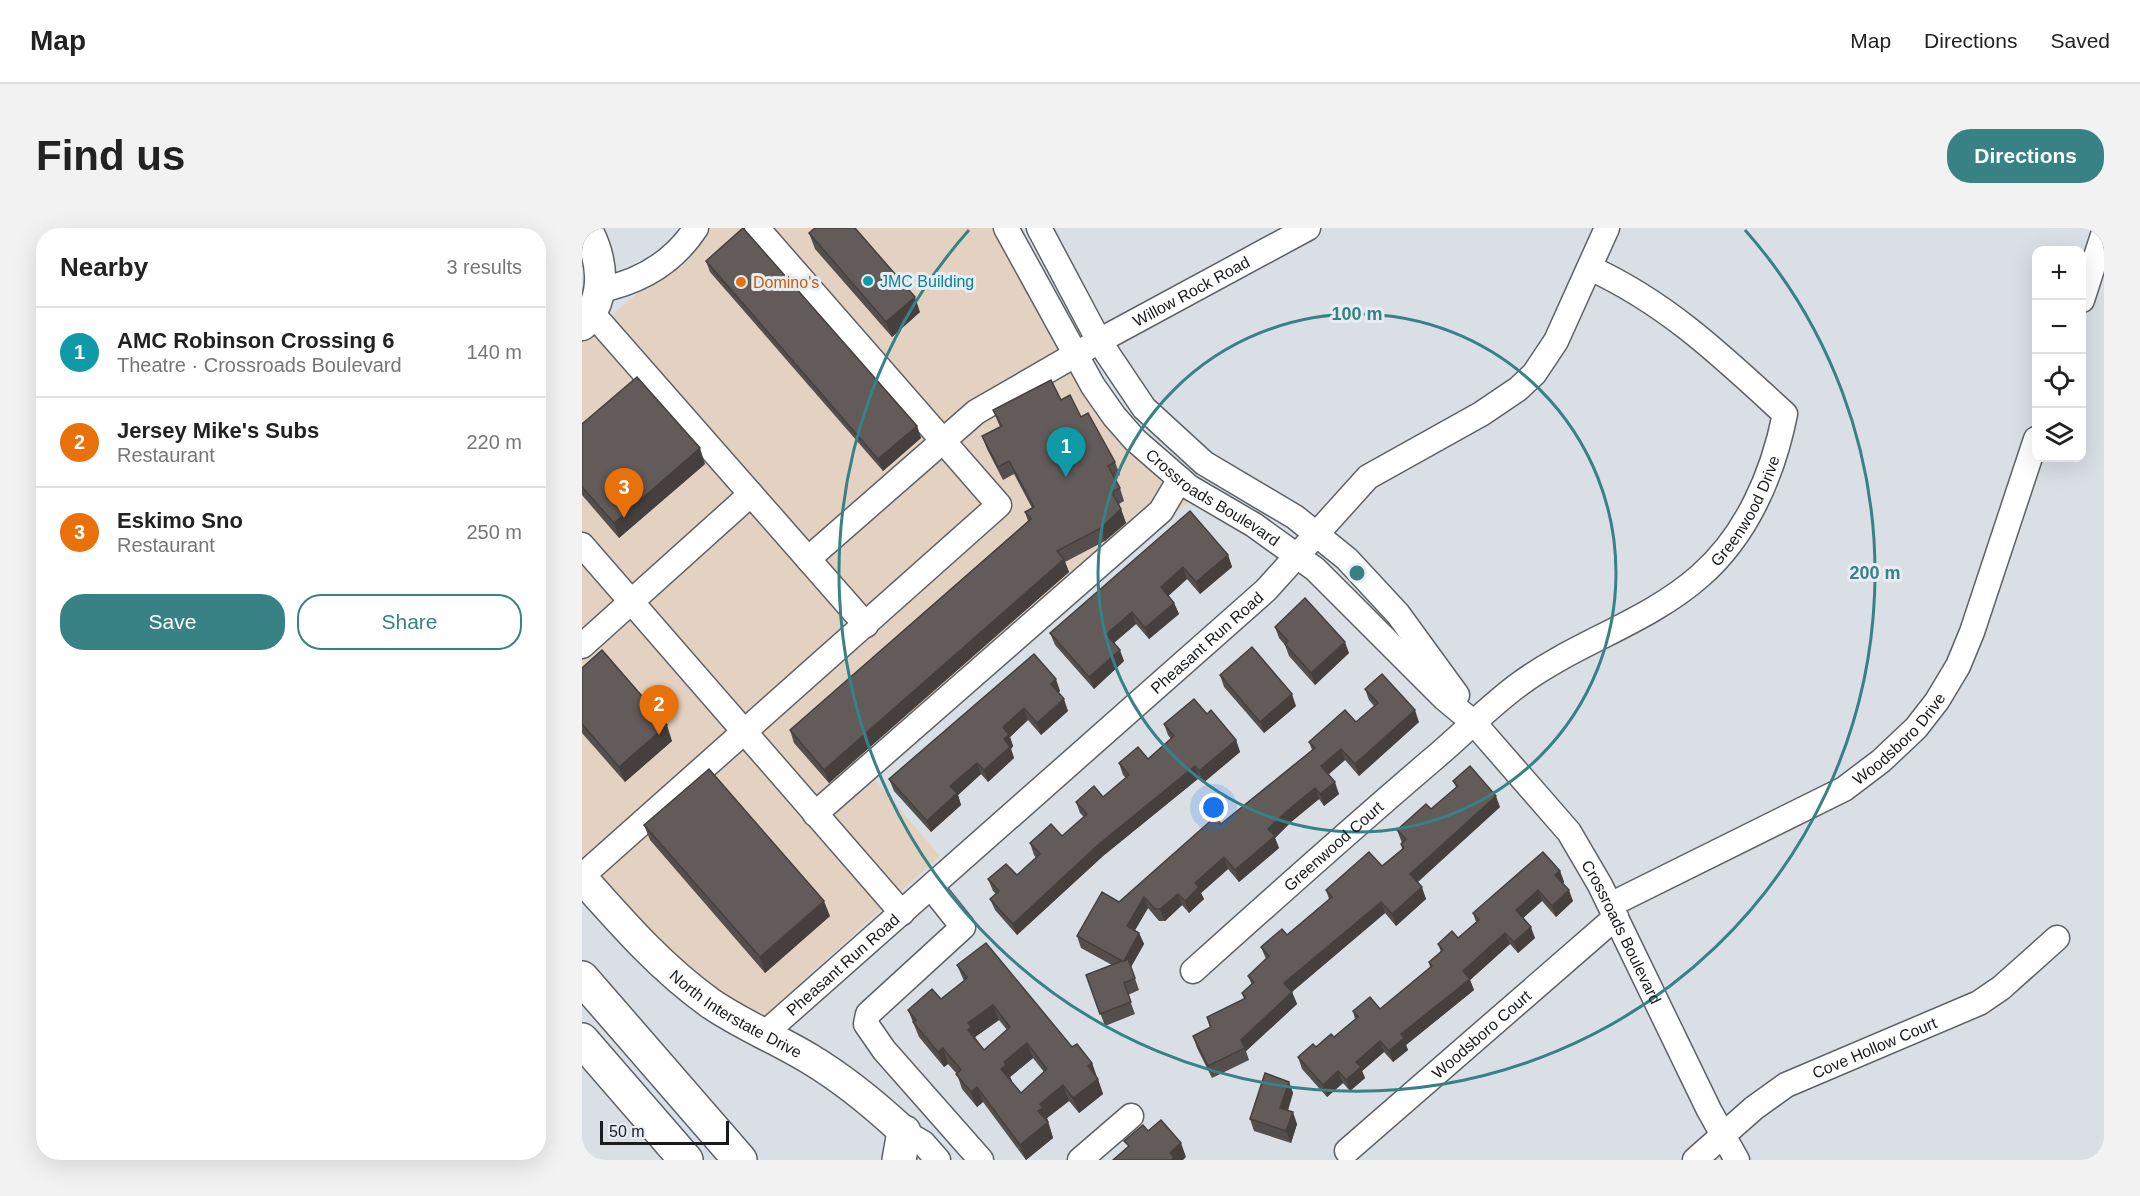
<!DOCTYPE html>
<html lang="en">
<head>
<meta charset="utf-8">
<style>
  body { margin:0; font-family:Helvetica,sans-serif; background:#f2f2f2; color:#222 }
  .controls { position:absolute; right:18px; top:18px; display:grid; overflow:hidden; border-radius:12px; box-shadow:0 6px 24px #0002 }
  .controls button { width:54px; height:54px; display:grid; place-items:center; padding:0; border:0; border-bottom:2px solid #e0e0e0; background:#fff; color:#222; font:30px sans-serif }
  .scale { position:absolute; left:18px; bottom:15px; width:129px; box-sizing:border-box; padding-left:6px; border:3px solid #191b1d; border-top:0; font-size:16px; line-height:21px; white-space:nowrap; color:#191b1d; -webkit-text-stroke:4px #e7edf2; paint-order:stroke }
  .you { position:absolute; left:632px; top:580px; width:21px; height:21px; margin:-15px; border:4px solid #fff; border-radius:50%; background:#1a73e8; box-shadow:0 0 0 9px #1a73e833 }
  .badge { display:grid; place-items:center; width:39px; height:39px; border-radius:50%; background:#388185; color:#fff; font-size:20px; font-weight:700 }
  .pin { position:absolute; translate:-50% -50px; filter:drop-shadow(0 2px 3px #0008) }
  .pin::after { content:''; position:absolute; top:32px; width:21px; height:18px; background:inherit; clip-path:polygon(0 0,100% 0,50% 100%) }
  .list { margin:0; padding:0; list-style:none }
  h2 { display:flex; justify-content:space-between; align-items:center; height:78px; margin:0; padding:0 24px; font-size:26px }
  h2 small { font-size:20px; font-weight:400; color:#767676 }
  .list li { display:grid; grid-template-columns:39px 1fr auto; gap:18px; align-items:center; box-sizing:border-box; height:90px; padding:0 24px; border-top:2px solid #e0e0e0 }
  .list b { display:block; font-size:22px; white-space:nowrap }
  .list p { margin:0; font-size:20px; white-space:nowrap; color:#767676 }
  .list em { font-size:20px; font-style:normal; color:#767676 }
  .actions { display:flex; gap:12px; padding:18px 24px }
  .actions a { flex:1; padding:14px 0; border:2px solid #388185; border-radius:24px; text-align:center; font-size:21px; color:#388185 }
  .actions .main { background:#388185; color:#fff }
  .icon { flex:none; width:33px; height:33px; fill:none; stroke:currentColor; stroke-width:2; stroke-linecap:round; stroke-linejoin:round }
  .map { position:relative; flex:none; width:1522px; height:932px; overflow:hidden; border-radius:24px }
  header { display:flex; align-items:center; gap:36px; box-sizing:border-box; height:84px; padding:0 30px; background:#fff; border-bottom:2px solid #e0e0e0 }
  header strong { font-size:28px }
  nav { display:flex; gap:33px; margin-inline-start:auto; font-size:21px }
  .intro { display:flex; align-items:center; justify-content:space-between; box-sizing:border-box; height:144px; padding:0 36px }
  h1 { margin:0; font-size:42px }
  .button { padding:15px 27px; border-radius:24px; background:#388185; color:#fff; font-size:21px; font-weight:700 }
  main { display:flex; gap:36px; padding:0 36px }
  aside { flex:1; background:#fff; border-radius:24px; box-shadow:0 6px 24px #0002 }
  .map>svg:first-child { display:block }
  .commercial { fill:#e3d2c1 }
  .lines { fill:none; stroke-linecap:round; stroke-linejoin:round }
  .minor-casing { stroke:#5d6166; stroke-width:27 }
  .major-casing { stroke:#5d6166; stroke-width:33 }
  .highway-casing { stroke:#5d6166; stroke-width:36 }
  .minor { stroke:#fff; stroke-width:24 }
  .major { stroke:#fff; stroke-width:30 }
  .highway { stroke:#fff; stroke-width:33 }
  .wall { fill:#544e4d; fill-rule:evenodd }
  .shaded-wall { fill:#45403e }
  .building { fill:#625b59; stroke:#45403e; stroke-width:1.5; fill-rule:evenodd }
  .ring { fill:none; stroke:#388185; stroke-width:3 }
  .culture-dot { fill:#0f9aa8; stroke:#e7edf2; stroke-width:2 }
  .food-dot { fill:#e8710a; stroke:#e7edf2; stroke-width:2 }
  .labels { text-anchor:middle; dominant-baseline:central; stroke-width:6; stroke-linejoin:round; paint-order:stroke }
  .culture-label { font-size:16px; fill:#0d838f; stroke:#e7edf2; text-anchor:start }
  .food-label { font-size:16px; fill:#c56008; stroke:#e7edf2; text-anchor:start }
  .street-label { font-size:16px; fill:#191b1d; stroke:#e7edf2 }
  .centre { fill:#388185; stroke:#e7edf2; stroke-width:3 }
  .ring-label { font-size:18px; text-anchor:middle; font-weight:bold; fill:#388185; stroke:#e7edf2; stroke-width:6; stroke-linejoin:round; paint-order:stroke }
</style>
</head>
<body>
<header>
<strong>Map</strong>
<nav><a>Map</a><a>Directions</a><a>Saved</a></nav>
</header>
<div class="intro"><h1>Find us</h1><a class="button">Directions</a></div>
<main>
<aside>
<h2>Nearby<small>3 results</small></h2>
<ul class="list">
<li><span class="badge" style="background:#0f9aa8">1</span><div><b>AMC Robinson Crossing 6</b><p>Theatre · Crossroads Boulevard</p></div><em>140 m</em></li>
<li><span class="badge" style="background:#e8710a">2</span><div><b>Jersey Mike's Subs</b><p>Restaurant</p></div><em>220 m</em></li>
<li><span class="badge" style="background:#e8710a">3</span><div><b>Eskimo Sno</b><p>Restaurant</p></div><em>250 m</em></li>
</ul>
<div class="actions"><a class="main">Save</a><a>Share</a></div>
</aside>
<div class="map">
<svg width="1522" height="932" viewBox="0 0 1522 932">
  <rect width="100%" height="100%" fill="#dadfe5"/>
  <path class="commercial" d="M131,0H414L529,201L577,252L607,273L293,552L358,628L180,790L138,771L0,636V113Z"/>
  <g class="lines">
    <defs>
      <g id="minor">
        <path id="s1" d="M424,0L511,158L532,188L553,212L607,259L672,297L733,341L862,470L892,495L987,604L1018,657L1127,882L1155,932"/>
        <path d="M457,0L517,113L562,180L622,235L713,289L765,331L816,386L875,467"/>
        <path d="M18,62C58,54 91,35 114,0"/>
        <path d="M1500,72L1522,4"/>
        <path d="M9,84L284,397"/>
        <path d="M0,317L320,685"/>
        <path id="s2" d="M226,331L394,184L517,113L726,0"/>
        <path d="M0,418L169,266"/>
        <path d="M233,586L579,283L598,251"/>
        <path d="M0,648L417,277L175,0"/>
        <path d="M349,659L381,699L286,786L284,796L302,822L399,932"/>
        <path id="s3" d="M1028,677L1262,561L1299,533L1334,500L1355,473L1376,438L1390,404L1454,211"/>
        <path id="s4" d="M611,743C690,672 769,601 850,532C880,507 907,478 939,455C995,414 1066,394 1118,348C1165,307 1191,246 1203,186C1141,129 1085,75 1008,40"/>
        <path id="s5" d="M182,806L684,362L786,249L899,186L936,161L952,146L974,113L1025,0"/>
        <path d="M322,904L341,915L356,932"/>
        <path id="s6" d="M765,923L1034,689"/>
        <path d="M498,932L549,888"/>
        <path id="s7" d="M1113,932L1172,880L1204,857L1397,775L1419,760L1475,710"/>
      </g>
      <g id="major">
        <path d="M0,97C26,69 21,31 4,0"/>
        <path id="s8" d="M0,650C40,695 79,740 128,775C160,797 195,811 228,831C263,852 293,877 322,904"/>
      </g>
      <g id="highway">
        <path d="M0,750L158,932"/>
        <path d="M0,812L104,932"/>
        <path d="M317,932L322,904"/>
      </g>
    </defs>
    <use href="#minor" class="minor-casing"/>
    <use href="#major" class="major-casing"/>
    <use href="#highway" class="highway-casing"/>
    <use href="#minor" class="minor"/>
    <use href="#major" class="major"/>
    <use href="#highway" class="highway"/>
  </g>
  <g class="wall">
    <path d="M227,5L338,84L310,109L233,21Z"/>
    <path d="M124,33L335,198L339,210L301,243L128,44Z"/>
    <path d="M479,172L499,189L533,234L538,247L532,250L538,260L542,273L537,276L544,295L523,313L483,334L487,344L247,555L212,515L208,502L446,293L443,284L450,280L432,246L421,252L405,221L400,208L418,199L411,182Z"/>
    <path d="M0,196L123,236L37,310L0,267Z"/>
    <path d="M608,283L646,327L650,339L618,366L605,351L586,368L592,375L597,386L567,411L554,396L533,414L532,415L542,433L512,461L473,417L468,405Z"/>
    <path d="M693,399L767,425L733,457L707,428L703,417L697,410Z"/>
    <path d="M452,426L478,463L476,465L486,483L459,507L446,492L428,509L431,518L429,521L432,530L406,554L399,546L376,567L379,577L349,604L312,563L307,551Z"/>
    <path d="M0,440L90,513L43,554L0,505Z"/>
    <path d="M638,447L714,478L682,505L642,459Z"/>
    <path d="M783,461L837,494L777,548L763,532L746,547L757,566L742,578L737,571L709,594L693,610L697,620L657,654L646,641L619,665L622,671L607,685L600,677L583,693H577L566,680L553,702L557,705L562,716L549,739L557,762L546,767L553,786L523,798L504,747L530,737L499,720L495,708L537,674L639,596L730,522L727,514L774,494L792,478L787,472Z"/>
    <path d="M625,486L654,512L658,524L621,555L617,550L521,628L435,707L413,682L408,671L414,666L411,663L406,651L435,647L454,630L452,627L448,615L480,608L502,589L498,585L494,574L521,569L544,550L541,547L537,535L566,531L589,511L586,507L582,496Z"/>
    <path d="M871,553L918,579L836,654L844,671L814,698L803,685L710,764L715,776L664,823L667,832L630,850L615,820L611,808L628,800L625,789L662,771L660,765L670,757L666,748L684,731L679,719L705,707L747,671L744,662L800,638L820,621L819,616L820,615L815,602L849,581L874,559Z"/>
    <path d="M62,597L248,688L183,745L68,612Z"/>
    <path d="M978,643L982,654L981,655L991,673L974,689L960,673L941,690L953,710L936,725L928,716L888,752L892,762L824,817L826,822L811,834L802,824L780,843L783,850L768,863L761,855L745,869L720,841L716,829L752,809L773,791L771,783L798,781L848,739L847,734L859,724L856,716L876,710L894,694L891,685Z"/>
    <path d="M375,737L490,819L510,835L521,866L497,885L487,873L465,890L471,910L444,932L401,874L395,879L380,861L375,846L366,836L362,839L337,809L326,782L359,771L382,753ZM417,792L425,802L402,822L393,809ZM451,830L462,844L439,865L429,853H430L428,849Z"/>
    <path d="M707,854L711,865L706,883L715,896L709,915L672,903L668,891Z"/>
  </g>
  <g class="shaded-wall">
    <path d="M333,69L338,84L310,109L304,94Z"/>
    <path d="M335,198L339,210L301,243L296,231Z"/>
    <path d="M118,220L123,236L37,310L32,295Z"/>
    <path d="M539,281L544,295L523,313L519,300Z"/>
    <path d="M646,327L650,339L618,366L614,354Z"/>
    <path d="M482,331L487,344L247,555L242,542Z"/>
    <path d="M601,339L605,351L583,371L579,359Z"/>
    <path d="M592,375L597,386L567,411L563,400Z"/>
    <path d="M550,384L554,396L533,414L529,419L525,407L528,403Z"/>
    <path d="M763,414L767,425L733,457L729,445Z"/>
    <path d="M538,422L542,433L512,461L507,449Z"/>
    <path d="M474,451L478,463L473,468L469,456Z"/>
    <path d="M710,466L714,478L682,505L678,494Z"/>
    <path d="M482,471L486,483L459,507L455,495Z"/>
    <path d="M442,480L446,492L428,509L431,518L429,521L432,530L406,554L402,542L422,511L421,499Z"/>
    <path d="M833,482L837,494L777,548L773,536Z"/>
    <path d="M85,497L90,513L43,554L37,539Z"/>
    <path d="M654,512L658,524L621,555L617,543Z"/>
    <path d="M759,521L763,532L743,549L739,538Z"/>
    <path d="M395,535L399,546L376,567L379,577L349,604L345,593L368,558Z"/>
    <path d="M613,538L617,550L521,628L435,707L431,696L517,616Z"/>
    <path d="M753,554L757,566L742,578L738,566Z"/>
    <path d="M733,560L737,571L709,594L693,610L697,620L657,654L653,642L686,601L705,583Z"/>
    <path d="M914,568L918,579L832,657L828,646Z"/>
    <path d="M642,629L646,641L619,665L622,671L607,685L603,673L613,655Z"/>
    <path d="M978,643L982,654L978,658L973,647Z"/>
    <path d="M840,659L844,671L814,698L810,686Z"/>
    <path d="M956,662L960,673L938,693L934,682Z"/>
    <path d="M987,662L991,673L974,689L970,678Z"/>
    <path d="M596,666L600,677L583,693L578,681Z"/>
    <path d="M562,669L566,680L549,709L545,698Z"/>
    <path d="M242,673L248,688L183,745L178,729Z"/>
    <path d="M799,674L803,685L706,767L702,755Z"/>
    <path d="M949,699L953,710L936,725L932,714Z"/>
    <path d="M557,705L562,716L546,744L542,733Z"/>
    <path d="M923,705L928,716L888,752L892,762L824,817L826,822L811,834L807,823L819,806L881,743Z"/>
    <path d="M710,764L715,776L664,823L659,812Z"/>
    <path d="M411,777L417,792L393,809L395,814L386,802V795Z"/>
    <path d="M798,813L802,824L780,843L783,850L768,863L764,852L774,834Z"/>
    <path d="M445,815L451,830L428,849L430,853L425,856L419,841L422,834Z"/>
    <path d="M361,820L366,836L362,839L356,824Z"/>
    <path d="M510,835L515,850L506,838Z"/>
    <path d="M756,843L761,855L745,869L741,857Z"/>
    <path d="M516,851L521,866L497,885L491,870Z"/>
    <path d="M707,854L711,865L702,892L698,880Z"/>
    <path d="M481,857L487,873L465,890L471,910L444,932L438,917L456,883L458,876Z"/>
    <path d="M395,859L401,874L395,879L389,864Z"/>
    <path d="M711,884L715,896L709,915L704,903Z"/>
    <path d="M599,915L604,929L601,932H589L588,925Z"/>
  </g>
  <g class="building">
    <path d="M161,0L335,198L296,231L124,33Z"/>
    <path d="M233,0H273L333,69L304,94L227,5Z"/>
    <path d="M55,149L118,220L32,295L0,259V196Z"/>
    <path d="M469,152L479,172L488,167L499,189L506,185L533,234L526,238L538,260L530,264L539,281L519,300L475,323L482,331L242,542L208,502L449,291L443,284L452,279L427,233L416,239L400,208L420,198L411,182Z"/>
    <path d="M608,283L646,327L614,354L601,339L579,359L592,375L563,400L550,384L528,403L525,407L538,422L507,449L468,405Z"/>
    <path d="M723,370L763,414L729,445L703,416L706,413L693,399Z"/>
    <path d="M670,419L710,466L678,494L638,447Z"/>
    <path d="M20,422L85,497L37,539L0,496V440Z"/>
    <path d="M452,426L474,451L469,456L482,471L455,495L442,480L421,499L427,507L422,511L428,519L402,542L395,535L368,558L375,565L345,593L307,551Z"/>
    <path d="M800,446L833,482L773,536L759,521L739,538L753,554L738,566L733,560L705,583L686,601L693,608L653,642L642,629L613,655L617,659L603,673L596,666L578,681H573L562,669L545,698L557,705L542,733L546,731L553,750L542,755L549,774L518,786L504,747L540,733L495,708L520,664L537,674L633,589L639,596L733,520L727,514L763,482L774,494L796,475L783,461Z"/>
    <path d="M612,471L625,486L629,482L654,512L617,543L613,538L517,616L431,696L408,671L417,663L406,651L424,636L435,647L458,626L448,615L469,596L480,608L505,586L494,574L512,558L521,569L547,547L537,535L556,519L566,531L592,508L582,496Z"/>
    <path d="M888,538L914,568L828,646L840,659L810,686L799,674L702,755L710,764L659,812L663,820L626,838L611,808L629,799L625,789L664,770L660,765L672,754L666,748L687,728L679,719L700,701L705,707L750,669L744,662L787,624L800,638L822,620L819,616L824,611L815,602L844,576L849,581L876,558L871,553Z"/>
    <path d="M127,541L242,673L178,729L62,597Z"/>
    <path d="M961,624L978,643L973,647L987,662L970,678L956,662L934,682L949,699L932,714L923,705L881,743L888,751L819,806L822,810L807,823L798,813L774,834L779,839L764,852L756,843L741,857L716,829L731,816L734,819L749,806L752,809L776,789L771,783L788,769L798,781L850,738L847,734L861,722L856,716L870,703L876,710L897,692L891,685Z"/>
    <path d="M404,715L490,819L495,816L510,835L506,838L516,851L491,870L481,857L458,876L461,880L456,883L466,894L438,917L395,859L389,864L374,846L379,842L361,820L356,824L331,794L334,792L326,782L350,761L359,771L383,752L385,749L375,737ZM411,777L428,799L402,822L386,802L389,799L386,795ZM445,815L465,841L439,865L419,841L424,837L422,834Z"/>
    <path d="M683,845L707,854L698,880L711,884L704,903L668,891Z"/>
    <path d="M579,892L599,915L588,925L592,929L589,932H531L547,918L542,913L561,897L566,903Z"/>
  </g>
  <g class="ring">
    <circle cx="775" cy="345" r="259"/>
    <path d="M1163 2A518 518 0 1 1 387 2"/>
  </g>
  <circle class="culture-dot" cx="286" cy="53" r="6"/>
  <circle class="food-dot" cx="159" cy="54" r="6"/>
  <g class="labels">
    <g class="culture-label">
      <text x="298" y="53">JMC Building</text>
    </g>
    <g class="food-label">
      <text x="171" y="54">Domino's</text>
    </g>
    <g class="street-label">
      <text stroke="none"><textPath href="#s2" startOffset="470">Willow Rock Road</textPath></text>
      <text stroke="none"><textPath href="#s1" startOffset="346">Crossroads Boulevard</textPath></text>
      <text stroke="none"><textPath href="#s4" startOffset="726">Greenwood Drive</textPath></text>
      <text stroke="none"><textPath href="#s5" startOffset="591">Pheasant Run Road</textPath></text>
      <text stroke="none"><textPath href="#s3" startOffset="336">Woodsboro Drive</textPath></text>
      <text stroke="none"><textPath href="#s4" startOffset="188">Greenwood Court</textPath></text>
      <text stroke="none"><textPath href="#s1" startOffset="950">Crossroads Boulevard</textPath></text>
      <text stroke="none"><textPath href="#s5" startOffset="105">Pheasant Run Road</textPath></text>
      <text stroke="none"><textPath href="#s8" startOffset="207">North Interstate Drive</textPath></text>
      <text stroke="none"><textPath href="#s6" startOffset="178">Woodsboro Court</textPath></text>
      <text stroke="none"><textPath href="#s7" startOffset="214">Cove Hollow Court</textPath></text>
    </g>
  </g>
  <circle cx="775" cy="345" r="9" class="centre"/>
  <g class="ring-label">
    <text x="775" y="92">100 m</text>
    <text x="1293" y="351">200 m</text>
  </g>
</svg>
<div class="controls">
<button>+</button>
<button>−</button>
<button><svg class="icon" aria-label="locate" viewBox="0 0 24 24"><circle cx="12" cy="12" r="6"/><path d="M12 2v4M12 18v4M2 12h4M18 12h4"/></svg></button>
<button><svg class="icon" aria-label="layers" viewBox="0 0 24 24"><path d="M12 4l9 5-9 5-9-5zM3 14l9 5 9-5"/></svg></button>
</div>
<div class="scale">50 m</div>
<div class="you"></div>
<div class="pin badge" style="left:484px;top:249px;background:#0f9aa8">1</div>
<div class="pin badge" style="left:77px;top:507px;background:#e8710a">2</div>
<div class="pin badge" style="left:42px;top:290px;background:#e8710a">3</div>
</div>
</main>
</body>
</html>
